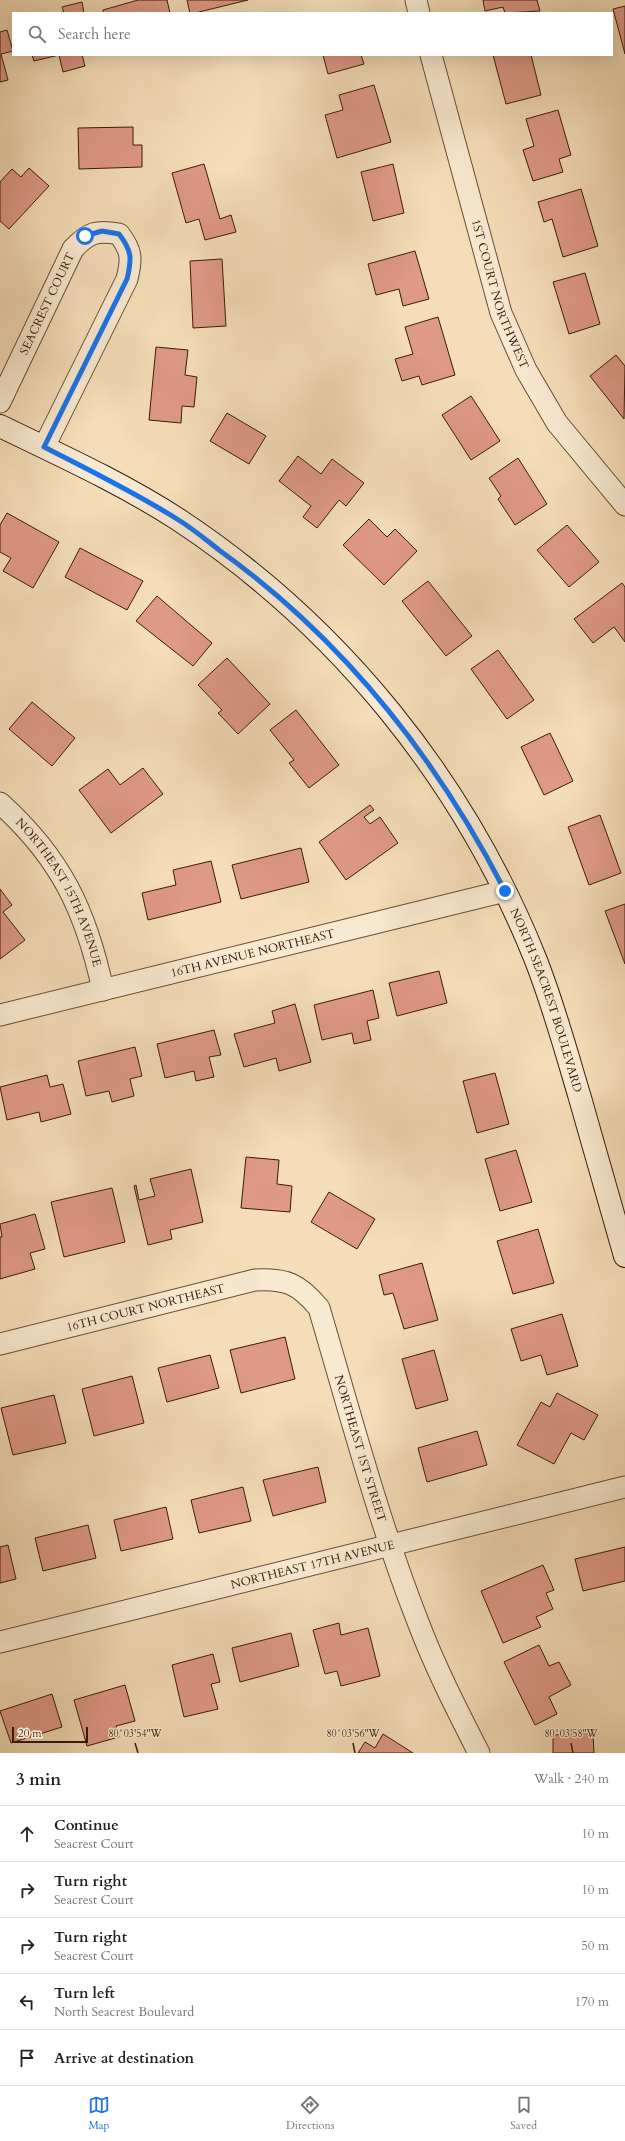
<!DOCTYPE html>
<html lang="en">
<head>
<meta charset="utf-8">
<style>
  body { margin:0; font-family:Cardo,serif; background:#f6f6f6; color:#222 }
  .scale { position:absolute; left:12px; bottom:10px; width:76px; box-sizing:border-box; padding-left:4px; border:2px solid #3b1b08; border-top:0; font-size:11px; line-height:14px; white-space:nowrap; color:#3b1b08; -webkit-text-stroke:3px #f8e9d1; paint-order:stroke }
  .stop { position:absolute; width:12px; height:12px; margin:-9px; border:3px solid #1a73e8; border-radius:50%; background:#fff }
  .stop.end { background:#1a73e8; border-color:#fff; box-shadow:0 1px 4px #0008 }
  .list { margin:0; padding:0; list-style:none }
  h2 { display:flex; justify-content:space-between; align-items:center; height:52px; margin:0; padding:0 16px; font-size:17px }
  h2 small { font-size:13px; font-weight:400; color:#767676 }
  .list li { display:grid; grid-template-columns:26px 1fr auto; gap:12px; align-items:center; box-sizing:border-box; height:56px; padding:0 16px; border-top:1px solid #e0e0e0 }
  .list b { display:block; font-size:15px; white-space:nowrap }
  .list p { margin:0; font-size:13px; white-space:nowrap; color:#767676 }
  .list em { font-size:13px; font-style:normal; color:#767676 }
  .icon { flex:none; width:22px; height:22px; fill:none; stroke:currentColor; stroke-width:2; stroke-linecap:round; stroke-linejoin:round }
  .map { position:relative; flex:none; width:625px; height:1753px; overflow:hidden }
  .search { position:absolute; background:#fff; box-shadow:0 4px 16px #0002; left:12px; right:12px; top:12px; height:44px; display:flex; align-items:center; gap:10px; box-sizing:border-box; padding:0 14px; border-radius:0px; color:#767676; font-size:15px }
  .sheet { height:332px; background:#fff }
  nav { display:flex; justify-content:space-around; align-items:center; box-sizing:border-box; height:56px; border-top:1px solid #e0e0e0; background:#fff; font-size:11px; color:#767676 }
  nav a { display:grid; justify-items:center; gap:2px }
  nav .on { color:#1a73e8 }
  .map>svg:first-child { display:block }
  .building { fill:#df9987; stroke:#3b1b08 }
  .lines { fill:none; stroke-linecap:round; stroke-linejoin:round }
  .street-casing { stroke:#694c34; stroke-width:23 }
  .secondary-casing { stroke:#3b1b08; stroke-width:24 }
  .street { stroke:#f8e9d1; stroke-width:21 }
  .secondary { stroke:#f8e9d1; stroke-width:22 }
  .route { stroke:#1a73e8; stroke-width:5 }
  .ticks { fill:none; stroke:#3b1b08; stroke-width:1.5 }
  .labels { text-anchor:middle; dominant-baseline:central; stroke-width:3; stroke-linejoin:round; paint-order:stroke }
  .street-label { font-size:12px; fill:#3b1b08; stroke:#f8e9d1 }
  .ticks-label { font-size:10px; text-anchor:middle; fill:#3b1b08; stroke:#f8e9d1; stroke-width:3; stroke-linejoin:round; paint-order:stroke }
</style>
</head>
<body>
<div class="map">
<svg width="625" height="1753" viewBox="0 0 625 1753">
  <rect width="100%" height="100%" fill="#f4ddb8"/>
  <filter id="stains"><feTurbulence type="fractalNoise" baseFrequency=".005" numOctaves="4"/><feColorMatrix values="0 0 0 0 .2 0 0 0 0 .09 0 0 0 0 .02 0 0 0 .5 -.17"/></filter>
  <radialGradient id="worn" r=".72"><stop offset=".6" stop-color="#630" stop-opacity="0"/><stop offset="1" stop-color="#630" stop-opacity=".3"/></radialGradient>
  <g class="building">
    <path d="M138,0H167L170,13H103V10Z"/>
    <path d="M187,0H248L195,13H190Z"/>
    <path d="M483,0H537L540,11L505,13L503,7L485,11Z"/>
    <path d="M82,2L84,13H64L62,7Z"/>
    <path d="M625,6V54L613,9Z"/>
    <path d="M7,30L13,51L1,54L8,80L0,82V32Z"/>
    <path d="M32,55H59L34,61Z"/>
    <path d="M59,55H82L85,66L63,72Z"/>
    <path d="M323,55H361L364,64L328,74Z"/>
    <path d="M493,55H531L541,95L506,104Z"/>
    <path d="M374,85L391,142L337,158L325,115L343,110L339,95Z"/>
    <path d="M558,110L571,155L559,159L563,172L533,181L523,150L534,146L526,119Z"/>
    <path d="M133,127V145H142V167L79,169L78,128Z"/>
    <path d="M204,164L220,219L231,215L236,232L205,240L199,219L186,223L172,173Z"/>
    <path d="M393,164L404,213L373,221L361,172Z"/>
    <path d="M29,168L49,186L9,229L0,221V182L12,169L21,177Z"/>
    <path d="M581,189L598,246L563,257L552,219L544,222L538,202Z"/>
    <path d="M415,251L429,299L403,306L399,289L376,295L368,264Z"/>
    <path d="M222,259L226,326L193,328L190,261Z"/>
    <path d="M585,273L600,324L569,334L553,282Z"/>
    <path d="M438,317L455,375L422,385L419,376L402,381L395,359L413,354L405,327Z"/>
    <path d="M156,347L188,350L185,375L197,377L194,407L182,406L181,423L149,420Z"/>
    <path d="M616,355L625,366L624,419L590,376Z"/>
    <path d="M471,396L500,441L471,460L442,415Z"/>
    <path d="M227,413L266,436L249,464L210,441Z"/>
    <path d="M298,456L321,474L332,459L364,483L346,506L339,500L317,528L303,517L311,506L279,481Z"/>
    <path d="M518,458L547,504L515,525L498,499L501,496L489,478Z"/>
    <path d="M7,513L59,542L33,588L3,571L11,558L0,552V525Z"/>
    <path d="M369,519L387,537L395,529L417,551L384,585L343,545Z"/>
    <path d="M567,525L599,562L569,587L537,550Z"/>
    <path d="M80,548L143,581L127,610L65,577Z"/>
    <path d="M428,581L472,636L446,656L402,601Z"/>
    <path d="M622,583L625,587V642L614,627L593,643L574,619Z"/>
    <path d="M157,596L212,643L193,666L136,621Z"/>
    <path d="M498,650L534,700L507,719L471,669Z"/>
    <path d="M227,658L270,704L238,734L218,713L222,710L198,685Z"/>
    <path d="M32,702L75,738L52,766L9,729Z"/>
    <path d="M296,710L339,765L309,788L289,763L294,760L270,730Z"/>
    <path d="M550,733L573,781L544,795L521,747Z"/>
    <path d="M143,768L163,794L111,833L79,790L108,769L120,785Z"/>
    <path d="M370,805L374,810L364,817L370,824L380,817L398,843L346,880L319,842Z"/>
    <path d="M600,815L621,873L589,885L568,827Z"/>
    <path d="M301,848L309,882L241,899L232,865Z"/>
    <path d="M211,861L221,902L148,920L142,893L176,885L173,870Z"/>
    <path d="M0,889L12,905L3,912L25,940L0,959Z"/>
    <path d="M625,904V964L605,911Z"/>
    <path d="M439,971L447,1003L397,1016L389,983Z"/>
    <path d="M373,990L379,1018L367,1021L371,1040L354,1044L352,1033L322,1040L314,1005Z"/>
    <path d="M295,1004L311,1062L279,1071L276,1058L244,1067L234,1034L275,1023L272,1011Z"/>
    <path d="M214,1030L221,1055L209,1057L214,1077L196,1081L194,1071L165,1078L157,1044Z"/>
    <path d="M135,1047L142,1076L130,1079L134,1096L112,1102L109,1091L86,1096L78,1061Z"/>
    <path d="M495,1073L509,1124L477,1133L463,1081Z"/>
    <path d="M47,1075L50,1087L63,1084L71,1114L41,1122L39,1112L7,1120L0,1087Z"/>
    <path d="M516,1150L532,1202L500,1211L485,1159Z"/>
    <path d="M246,1157L279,1160L277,1184L292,1186L290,1212L241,1208Z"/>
    <path d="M191,1169L203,1222L170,1230L172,1239L148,1245L134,1186L136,1185L139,1200L155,1196L150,1179Z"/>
    <path d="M112,1188L125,1242L64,1257L51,1202Z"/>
    <path d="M329,1192L375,1219L357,1249L311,1222Z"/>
    <path d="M35,1214L45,1249L30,1253L35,1269L0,1279V1237H2L0,1224Z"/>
    <path d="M538,1229L554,1283L513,1294L497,1241Z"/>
    <path d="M422,1263L438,1320L404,1329L393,1293L384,1295L379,1275Z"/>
    <path d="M562,1314L578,1366L547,1375L541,1355L521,1361L511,1329Z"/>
    <path d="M285,1337L295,1379L241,1393L230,1350Z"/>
    <path d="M434,1350L448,1400L416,1409L402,1359Z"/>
    <path d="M210,1355L219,1388L167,1402L158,1368Z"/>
    <path d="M132,1376L144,1423L94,1436L82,1389Z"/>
    <path d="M557,1393L598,1415L584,1440L571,1433L554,1464L517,1445L541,1402L550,1407Z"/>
    <path d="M54,1395L66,1443L13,1455L1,1408Z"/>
    <path d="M477,1431L487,1465L427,1482L418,1448Z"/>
    <path d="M318,1467L326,1502L273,1516L263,1480Z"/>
    <path d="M243,1487L251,1521L199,1533L191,1500Z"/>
    <path d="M166,1507L173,1539L121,1551L114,1520Z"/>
    <path d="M88,1525L96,1558L43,1571L35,1538Z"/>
    <path d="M8,1545L16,1579L0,1583V1547Z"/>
    <path d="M625,1547V1581L583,1591L575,1559Z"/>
    <path d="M543,1565L554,1590L546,1593L553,1609L536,1617L541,1627L503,1643L481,1591Z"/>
    <path d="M339,1623L341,1635L368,1628L380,1676L341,1686L337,1671L325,1674L313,1630Z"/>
    <path d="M291,1633L299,1666L240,1682L232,1648Z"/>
    <path d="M539,1645L549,1666L559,1662L571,1685L549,1697L557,1714L535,1725L504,1662Z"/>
    <path d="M213,1654L220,1682L211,1684L218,1709L184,1717L172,1665Z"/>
    <path d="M125,1685L135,1721L116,1726L119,1737L87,1746L74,1700Z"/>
    <path d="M52,1694L62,1727L11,1743L0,1711Z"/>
    <path d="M593,1733L594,1753H553V1735Z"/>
    <path d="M383,1734L413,1753H358L365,1742L375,1748Z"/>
  </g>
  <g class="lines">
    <defs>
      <g id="street">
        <path d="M416,0L419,13"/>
        <path id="s1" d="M431,55L501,313L526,370L557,423L625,505"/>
        <path id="s2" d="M0,402L73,249C89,232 97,230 119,234C132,251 132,259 127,279L44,447"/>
        <path id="s3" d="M0,803C61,858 86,911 103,990"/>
        <path id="s4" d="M0,1015L505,891"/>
        <path id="s5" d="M0,1344L255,1280C286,1278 299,1284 319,1308C350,1413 378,1520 418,1622C435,1667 457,1710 479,1753"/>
        <path id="s6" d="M0,1642L625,1487"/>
      </g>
      <g id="secondary">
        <path id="s7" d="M0,426C60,455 122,483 179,520C339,626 463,779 535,958C553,1003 566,1051 580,1098C595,1151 610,1203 625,1256"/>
      </g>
    </defs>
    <use href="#street" class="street-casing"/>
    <use href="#secondary" class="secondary-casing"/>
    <use href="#street" class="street"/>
    <use href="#secondary" class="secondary"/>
  </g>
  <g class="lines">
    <path class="route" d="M85,236L102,231L119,234C132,251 132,258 127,279L44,447C89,470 134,492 177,519C192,528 205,539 219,550C343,639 435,755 505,891"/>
  </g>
  <path class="ticks" d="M135,1743L138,1753M353,1743L355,1753M571,1743L573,1753"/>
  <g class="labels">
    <g class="street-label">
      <text stroke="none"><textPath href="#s1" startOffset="249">1ST COURT NORTHWEST</textPath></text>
      <text stroke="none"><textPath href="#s2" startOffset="109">SEACREST COURT</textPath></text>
      <text stroke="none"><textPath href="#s3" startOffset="109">NORTHEAST 15TH AVENUE</textPath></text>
      <text stroke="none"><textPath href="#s4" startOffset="260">16TH AVENUE NORTHEAST</textPath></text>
      <text stroke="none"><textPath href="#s7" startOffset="819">NORTH SEACREST BOULEVARD</textPath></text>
      <text stroke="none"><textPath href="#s5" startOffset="150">16TH COURT NORTHEAST</textPath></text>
      <text stroke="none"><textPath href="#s5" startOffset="483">NORTHEAST 1ST STREET</textPath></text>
      <text stroke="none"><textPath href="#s6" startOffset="322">NORTHEAST 17TH AVENUE</textPath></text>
    </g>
  </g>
  <g class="ticks-label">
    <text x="135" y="1737">80°03'54"W</text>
    <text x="353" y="1737">80°03'56"W</text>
    <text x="571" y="1737">80°03'58"W</text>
  </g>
  <rect width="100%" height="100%" filter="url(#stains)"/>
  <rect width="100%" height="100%" fill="url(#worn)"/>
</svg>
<div class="scale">20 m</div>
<div class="stop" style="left:85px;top:236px"></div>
<div class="stop end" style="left:505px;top:891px"></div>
<div class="search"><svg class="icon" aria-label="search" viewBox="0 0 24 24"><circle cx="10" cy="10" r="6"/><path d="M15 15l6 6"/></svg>Search here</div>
</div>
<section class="sheet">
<h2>3 min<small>Walk · 240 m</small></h2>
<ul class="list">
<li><svg class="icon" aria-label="ahead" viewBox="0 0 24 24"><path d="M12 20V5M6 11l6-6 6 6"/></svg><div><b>Continue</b><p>Seacrest Court</p></div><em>10 m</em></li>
<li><svg class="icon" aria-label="right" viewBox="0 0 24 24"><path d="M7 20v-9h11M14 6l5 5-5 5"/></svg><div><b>Turn right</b><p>Seacrest Court</p></div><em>10 m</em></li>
<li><svg class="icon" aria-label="right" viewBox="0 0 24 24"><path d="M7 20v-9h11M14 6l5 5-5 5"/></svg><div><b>Turn right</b><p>Seacrest Court</p></div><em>50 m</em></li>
<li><svg class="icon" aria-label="left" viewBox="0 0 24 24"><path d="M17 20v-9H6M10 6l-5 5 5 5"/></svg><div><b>Turn left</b><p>North Seacrest Boulevard</p></div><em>170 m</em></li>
<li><svg class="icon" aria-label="arrive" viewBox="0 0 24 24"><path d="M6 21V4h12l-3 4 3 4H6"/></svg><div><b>Arrive at destination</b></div></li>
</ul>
</section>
<nav>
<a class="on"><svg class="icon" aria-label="map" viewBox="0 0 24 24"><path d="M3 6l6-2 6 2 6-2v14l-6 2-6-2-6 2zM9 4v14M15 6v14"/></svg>Map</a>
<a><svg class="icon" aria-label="directions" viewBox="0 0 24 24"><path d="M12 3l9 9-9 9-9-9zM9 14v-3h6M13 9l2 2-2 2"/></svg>Directions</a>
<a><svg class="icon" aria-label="saved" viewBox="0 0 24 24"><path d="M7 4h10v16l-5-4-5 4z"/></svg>Saved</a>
</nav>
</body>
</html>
